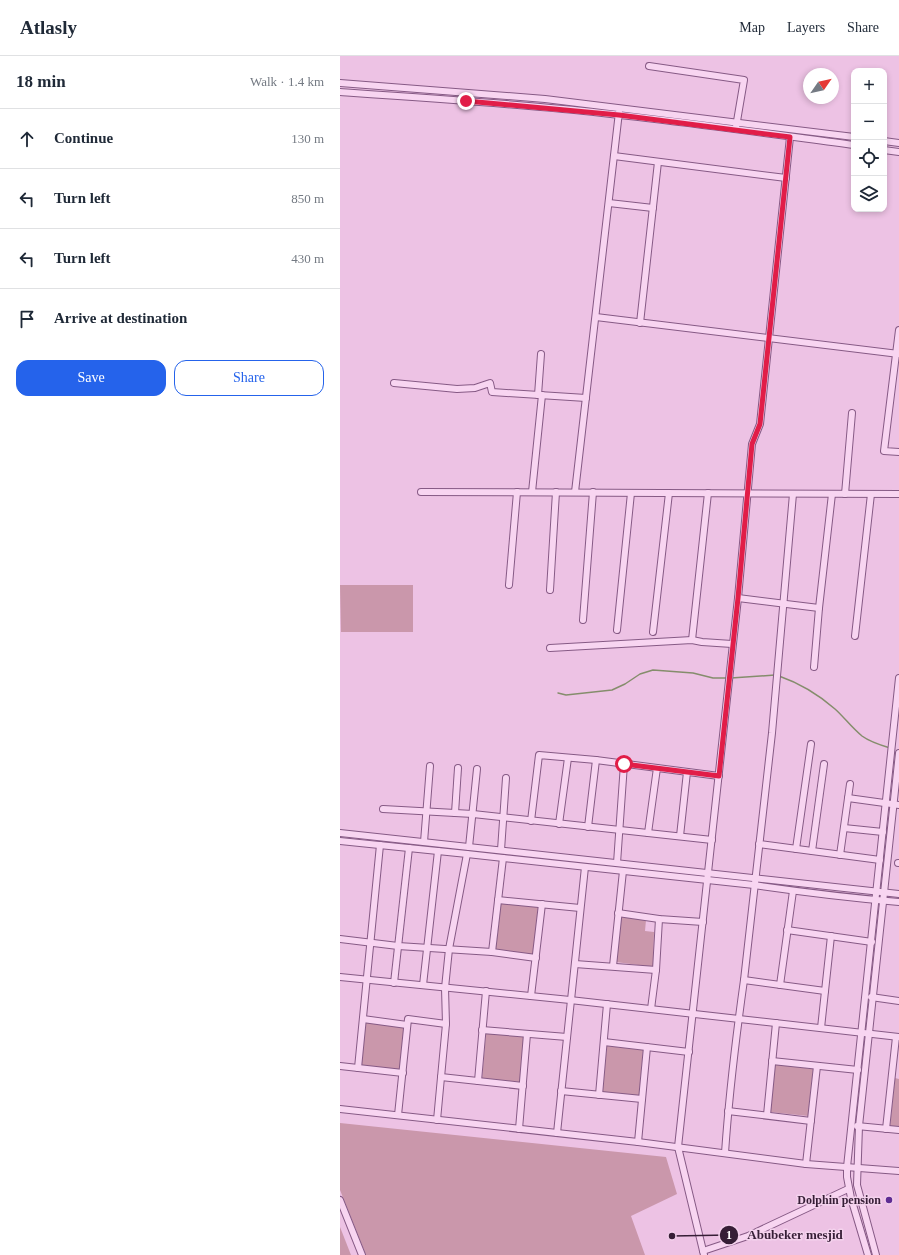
<!DOCTYPE html>
<html lang="en">
<head>
<meta charset="utf-8">
<style>
  body { margin:0; font-family:"Times New Roman",serif; background:#f2f2f3; color:#1f2937 }
  .controls { position:absolute; right:12px; top:12px; display:grid; overflow:hidden; border-radius:8px; box-shadow:0 2px 6px #0003 }
  .controls button { width:36px; height:36px; display:grid; place-items:center; padding:0; border:0; border-bottom:1px solid #e0e1e3; background:#fff; color:#1f2937; font:20px sans-serif }
  .compass { position:absolute; left:463px; top:12px; width:36px; height:36px; border-radius:50%; background:#fff; box-shadow:0 2px 6px #0003; rotate:56deg }
  .stop { position:absolute; width:12px; height:12px; margin:-9px; border:3px solid #e11d48; border-radius:50%; background:#fff }
  .stop.end { background:#e11d48; border-color:#fff; box-shadow:0 1px 4px #0008 }
  .list { margin:0; padding:0; list-style:none }
  h2 { display:flex; justify-content:space-between; align-items:center; height:52px; margin:0; padding:0 16px; font-size:17px }
  h2 small { font-size:13px; font-weight:400; color:#747a83 }
  .list li { display:grid; grid-template-columns:26px 1fr auto; gap:12px; align-items:center; box-sizing:border-box; height:60px; padding:0 16px; border-top:1px solid #e0e1e3 }
  .list b { display:block; font-size:15px; white-space:nowrap }
  .list em { font-size:13px; font-style:normal; color:#747a83 }
  .actions { display:flex; gap:8px; padding:12px 16px }
  .actions a { flex:1; padding:9px 0; border:1px solid #2563eb; border-radius:12px; text-align:center; font-size:14px; color:#2563eb }
  .actions .main { background:#2563eb; color:#fff }
  .icon { flex:none; width:22px; height:22px; fill:none; stroke:currentColor; stroke-width:2; stroke-linecap:round; stroke-linejoin:round }
  .map { position:relative; flex:none; width:559px; height:1199px; overflow:hidden }
  header { display:flex; align-items:center; gap:24px; box-sizing:border-box; height:56px; padding:0 20px; background:#fff; border-bottom:1px solid #e0e1e3 }
  header strong { font-size:19px }
  nav { display:flex; gap:22px; margin-inline-start:auto; font-size:14px }
  main { display:flex }
  aside { flex:1; background:#fff }
  .map>svg:first-child { display:block }
  .green { fill:#ca97ab }
  .lines { fill:none; stroke-linecap:round; stroke-linejoin:round }
  .stream { stroke:#858d6c; stroke-width:1.5 }
  .minor-casing { stroke:#865a85; stroke-width:8 }
  .minor { stroke:#f8d5f1; stroke-width:6 }
  .route { stroke:#e11d48; stroke-width:5 }
  .poi-dot { fill:#5e2c93; stroke:#f4d2ed; stroke-width:1.5 }
  .labels { text-anchor:middle; dominant-baseline:central; stroke-width:3; stroke-linejoin:round; paint-order:stroke }
  .poi-label { font-size:12px; font-weight:bold; fill:#361e36; stroke:#f4d2ed; text-anchor:end }
  .leader { fill:none; stroke:#361e36; stroke-width:1.5 }
  .callout-dot { fill:#361e36; stroke:#f4d2ed; stroke-width:1.5 }
  .mark-label { font-size:12px; text-anchor:middle; font-weight:bold; fill:#fff }
  .callout-label { font-size:13px; text-anchor:middle; font-weight:bold; fill:#361e36; stroke:#f4d2ed; stroke-width:3; stroke-linejoin:round; paint-order:stroke }
</style>
</head>
<body>
<header>
<strong>Atlasly</strong>
<nav><a>Map</a><a>Layers</a><a>Share</a></nav>
</header>
<main>
<aside>
<h2>18 min<small>Walk · 1.4 km</small></h2>
<ul class="list">
<li><svg class="icon" aria-label="ahead" viewBox="0 0 24 24"><path d="M12 20V5M6 11l6-6 6 6"/></svg><div><b>Continue</b></div><em>130 m</em></li>
<li><svg class="icon" aria-label="left" viewBox="0 0 24 24"><path d="M17 20v-9H6M10 6l-5 5 5 5"/></svg><div><b>Turn left</b></div><em>850 m</em></li>
<li><svg class="icon" aria-label="left" viewBox="0 0 24 24"><path d="M17 20v-9H6M10 6l-5 5 5 5"/></svg><div><b>Turn left</b></div><em>430 m</em></li>
<li><svg class="icon" aria-label="arrive" viewBox="0 0 24 24"><path d="M6 21V4h12l-3 4 3 4H6"/></svg><div><b>Arrive at destination</b></div></li>
</ul>
<div class="actions"><a class="main">Save</a><a>Share</a></div>
</aside>
<div class="map">
<svg width="559" height="1199" viewBox="0 0 559 1199">
  <rect width="100%" height="100%" fill="#edc2e4"/>
  <g class="green">
    <path d="M0,529H73V576H1Z"/>
    <path d="M160,847L198,851L193,899L155,895Z"/>
    <path d="M281,861L306,864L305,875L314,876L313,911L276,906Z"/>
    <path d="M26,966L64,970L60,1015L21,1010Z"/>
    <path d="M146,977L184,981L180,1026L142,1023Z"/>
    <path d="M267,990L303,994L299,1040L262,1036Z"/>
    <path d="M435,1008L473,1013L468,1060L430,1056Z"/>
    <path d="M555,1022L559,1023V1071L550,1070Z"/>
    <path d="M0,1067L326,1101L337,1138L291,1160L305,1199H26L0,1134Z"/>
    <path d="M0,1171L11,1199H0Z"/>
  </g>
  <g class="lines">
    <g class="stream">
      <path d="M439,620C459,627 479,639 495,653C504,661 512,672 522,680C530,686 540,689 550,692"/>
      <path d="M391,622L435,619"/>
      <path d="M218,637L226,639L272,634L285,628L300,618L313,614L353,617L373,622H388"/>
    </g>
    <defs>
      <g id="minor">
        <path d="M309,10L404,24L396,71"/>
        <path d="M0,27L205,43L514,81"/>
        <path d="M0,36C74,41 149,46 223,53C320,62 417,76 514,89"/>
        <path d="M544,85L559,87"/>
        <path d="M544,94L559,96"/>
        <path d="M274,100L446,122"/>
        <path d="M269,147L313,152"/>
        <path d="M256,261L559,298"/>
        <path d="M300,267L318,106"/>
        <path d="M559,274L544,395L559,396"/>
        <path d="M54,327L117,333L135,332L150,327L152,336L246,342"/>
        <path d="M198,339L201,298"/>
        <path d="M81,436L559,438"/>
        <path d="M192,436L202,339"/>
        <path d="M235,436L279,56"/>
        <path d="M505,438L512,357"/>
        <path d="M169,529L177,436"/>
        <path d="M210,534L216,436"/>
        <path d="M398,542L479,552"/>
        <path d="M243,564L253,436"/>
        <path d="M277,574L291,437"/>
        <path d="M313,576L329,437"/>
        <path d="M515,580L531,438"/>
        <path d="M352,584L368,437"/>
        <path d="M210,592L352,584L362,586L392,588"/>
        <path d="M474,611L479,552L492,438"/>
        <path d="M508,742L559,749"/>
        <path d="M43,753L133,758L372,784"/>
        <path d="M115,757L118,712"/>
        <path d="M191,765L199,699L256,704L379,720"/>
        <path d="M219,768L228,702"/>
        <path d="M248,771L256,704"/>
        <path d="M504,772L543,776"/>
        <path d="M0,777L559,838"/>
        <path d="M308,777L317,712"/>
        <path d="M340,780L347,716"/>
        <path d="M0,785L127,798L414,829C462,836 511,842 559,846"/>
        <path d="M84,786L90,710"/>
        <path d="M419,788L540,804"/>
        <path d="M129,791L137,713"/>
        <path d="M456,793L471,688"/>
        <path d="M161,794L166,722"/>
        <path d="M472,795L484,708"/>
        <path d="M500,799L510,728"/>
        <path d="M277,807L284,708"/>
        <path d="M558,807H559"/>
        <path d="M158,844L240,852"/>
        <path d="M278,857L319,863L363,866"/>
        <path d="M447,874L532,886"/>
        <path d="M0,883L58,890L152,896L196,902"/>
        <path d="M152,896L163,802"/>
        <path d="M235,908L316,914"/>
        <path d="M273,910L283,815"/>
        <path d="M0,921L230,944L559,981"/>
        <path d="M404,924L485,935"/>
        <path d="M54,927L69,792"/>
        <path d="M83,929L98,795"/>
        <path d="M440,929L453,835"/>
        <path d="M191,940L202,848"/>
        <path d="M531,941L559,945"/>
        <path d="M311,953L316,914L319,863"/>
        <path d="M23,963L67,969"/>
        <path d="M481,972L491,880"/>
        <path d="M142,974L227,981"/>
        <path d="M264,986L349,996"/>
        <path d="M432,1005L518,1014"/>
        <path d="M0,1010L63,1017"/>
        <path d="M18,1012L40,789"/>
        <path d="M101,1021L183,1030"/>
        <path d="M138,1025L146,935"/>
        <path d="M221,1035L302,1043"/>
        <path d="M259,1039L267,948"/>
        <path d="M0,1053L298,1086L466,1108L559,1115"/>
        <path d="M388,1055L471,1065"/>
        <path d="M58,1059L68,963L106,968"/>
        <path d="M427,1059L436,967"/>
        <path d="M97,1064L106,968L105,932L109,893L127,798"/>
        <path d="M517,1070L559,1074"/>
        <path d="M179,1073L187,978"/>
        <path d="M546,1073L556,981"/>
        <path d="M217,1077L245,811"/>
        <path d="M298,1086L307,991"/>
        <path d="M385,1097C389,1039 396,981 404,924L432,677L453,438"/>
        <path d="M466,1108L477,1010"/>
        <path d="M0,1144L22,1199"/>
        <path d="M363,1195L408,1180L508,1133"/>
        <path d="M364,1199L338,1091L398,542L412,388L420,368L450,81"/>
        <path d="M528,1199L511,1142L507,1121V1111L559,622"/>
        <path d="M536,1199L517,1129L519,1070L559,697"/>
      </g>
    </defs>
    <use href="#minor" class="minor-casing"/>
    <use href="#minor" class="minor"/>
  </g>
  <g class="lines">
    <path class="route" d="M126,45L279,59L450,81L420,368L412,388L398,542L379,720L284,708"/>
  </g>
  <circle class="poi-dot" cx="549" cy="1144" r="4"/>
  <g class="labels">
    <g class="poi-label">
      <text x="541" y="1144">Dolphin pension</text>
    </g>
  </g>
  <path class="leader" d="M332 1180L389 1179"/>
  <g class="callout-dot">
    <circle cx="332" cy="1180" r="4"/>
    <circle cx="389" cy="1179" r="10"/>
  </g>
  <g class="mark-label">
    <text x="389" y="1183">1</text>
  </g>
  <g class="callout-label">
    <text x="455" y="1183">Abubeker mesjid</text>
  </g>
</svg>
<div class="controls">
<button>+</button>
<button>−</button>
<button><svg class="icon" aria-label="locate" viewBox="0 0 24 24"><circle cx="12" cy="12" r="6"/><path d="M12 2v4M12 18v4M2 12h4M18 12h4"/></svg></button>
<button><svg class="icon" aria-label="layers" viewBox="0 0 24 24"><path d="M12 4l9 5-9 5-9-5zM3 14l9 5 9-5"/></svg></button>
</div>
<svg class="compass" viewBox="-18 -18 36 36"><path d="M0-13l5 13h-10z" fill="#e53935"/><path d="M0 13l5-13h-10z" fill="#747a83"/></svg>
<div class="stop" style="left:284px;top:708px"></div>
<div class="stop end" style="left:126px;top:45px"></div>
</div>
</main>
</body>
</html>
